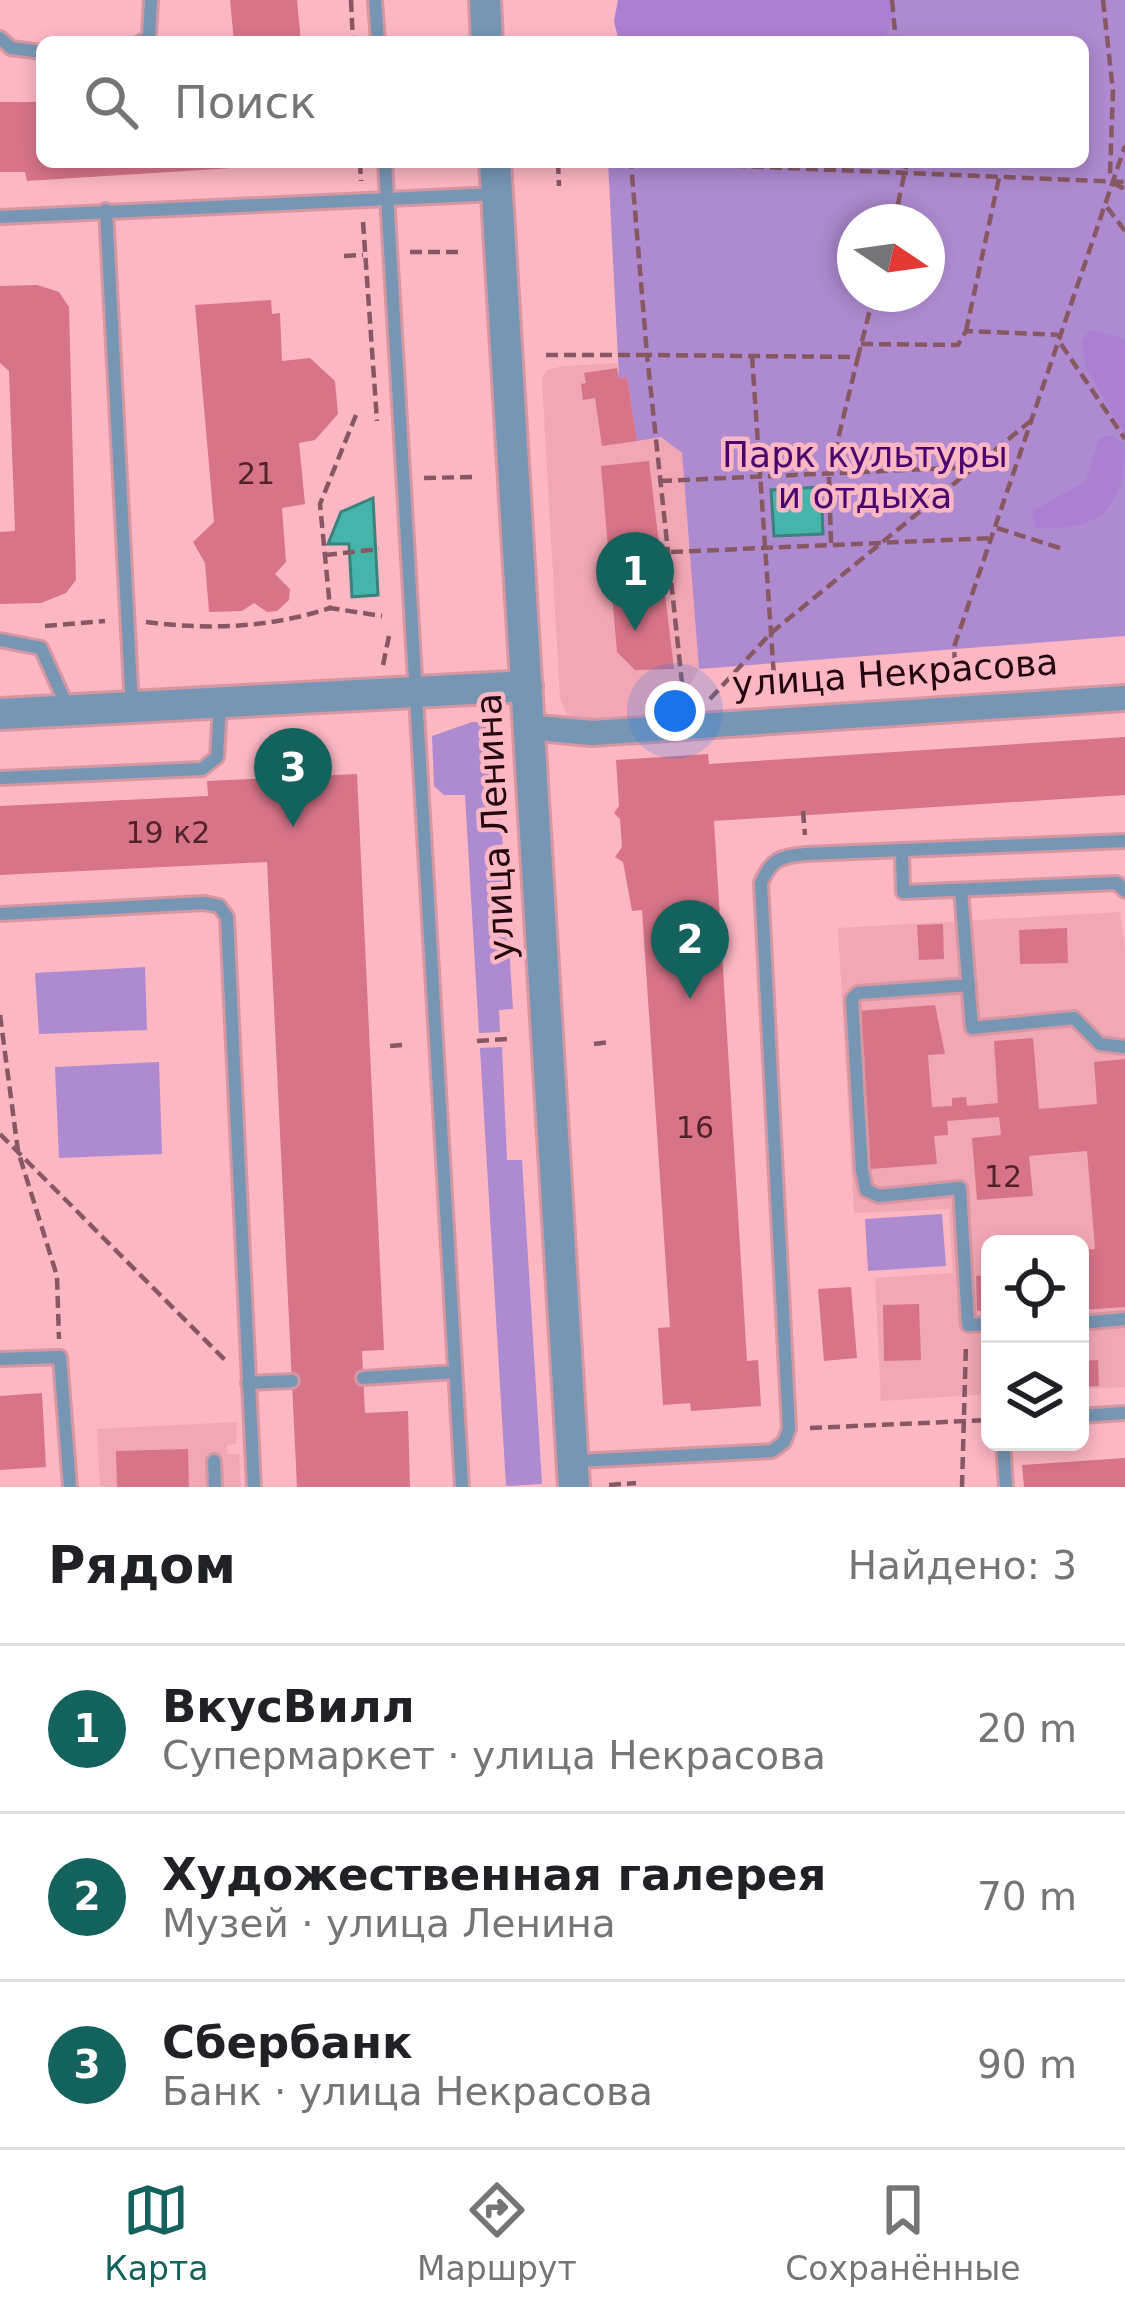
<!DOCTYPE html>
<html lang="ru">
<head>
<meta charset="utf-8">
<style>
  body { margin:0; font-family:"DejaVu Sans",sans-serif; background:#f2f2f2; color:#202124 }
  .controls { position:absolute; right:36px; bottom:36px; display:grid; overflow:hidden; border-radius:18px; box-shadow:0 6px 18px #0003 }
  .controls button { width:108px; height:108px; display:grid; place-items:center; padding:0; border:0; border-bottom:3px solid #e0e0e0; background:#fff; color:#202124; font:60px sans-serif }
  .compass { position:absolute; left:837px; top:204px; width:108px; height:108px; border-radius:50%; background:#fff; box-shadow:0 6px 18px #0003; rotate:103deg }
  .you { position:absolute; left:675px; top:711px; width:42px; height:42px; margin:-30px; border:9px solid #fff; border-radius:50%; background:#1a73e8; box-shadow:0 0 0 18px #1a73e833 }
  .badge { display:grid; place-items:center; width:78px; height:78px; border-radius:50%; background:#14625d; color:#fff; font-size:39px; font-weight:700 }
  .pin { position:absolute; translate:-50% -99px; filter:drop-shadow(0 3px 6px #0008) }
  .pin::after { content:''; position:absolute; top:63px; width:42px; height:36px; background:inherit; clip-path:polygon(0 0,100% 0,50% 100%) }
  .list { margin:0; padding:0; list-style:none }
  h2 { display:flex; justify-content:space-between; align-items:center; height:156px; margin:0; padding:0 48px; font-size:51px }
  h2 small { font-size:39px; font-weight:400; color:#757577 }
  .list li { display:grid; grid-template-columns:78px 1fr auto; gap:36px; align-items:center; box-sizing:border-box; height:168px; padding:0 48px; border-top:3px solid #e0e0e0 }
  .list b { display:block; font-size:45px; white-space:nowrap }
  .list p { margin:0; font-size:39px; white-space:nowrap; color:#757577 }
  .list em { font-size:39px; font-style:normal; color:#757577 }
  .icon { flex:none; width:66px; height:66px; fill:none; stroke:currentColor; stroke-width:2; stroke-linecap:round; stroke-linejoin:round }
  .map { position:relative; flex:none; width:1125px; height:1487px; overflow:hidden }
  .search { position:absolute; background:#fff; box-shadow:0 6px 18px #0003; left:36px; right:36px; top:36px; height:132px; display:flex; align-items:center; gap:30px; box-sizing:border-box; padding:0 42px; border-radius:18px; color:#757577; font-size:45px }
  .sheet { height:660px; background:#fff }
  nav { display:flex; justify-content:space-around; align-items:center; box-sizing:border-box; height:168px; border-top:3px solid #e0e0e0; background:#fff; font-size:33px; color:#757577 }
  nav a { display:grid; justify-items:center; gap:6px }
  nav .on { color:#14625d }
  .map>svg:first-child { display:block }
  .built { fill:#f1a7b4 }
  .green { fill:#ae8ad0; fill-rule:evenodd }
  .forest { fill:#ab7fd2 }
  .water { fill:#45b5ac; stroke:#3b817d; stroke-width:3 }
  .building { fill:#d87488 }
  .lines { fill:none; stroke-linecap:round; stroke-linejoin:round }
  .service-casing { stroke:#d597a2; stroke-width:18 }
  .minor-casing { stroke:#d597a2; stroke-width:30 }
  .tertiary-casing { stroke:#d597a2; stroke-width:36 }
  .path { stroke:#885862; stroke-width:4.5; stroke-dasharray:12 6; stroke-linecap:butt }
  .service { stroke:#7796b4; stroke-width:12 }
  .minor { stroke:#7796b4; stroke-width:24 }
  .tertiary { stroke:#7796b4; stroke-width:30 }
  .labels { text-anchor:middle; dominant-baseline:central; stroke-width:9; stroke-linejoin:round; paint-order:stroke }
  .number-label { font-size:30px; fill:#51222c }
  .park-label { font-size:36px; fill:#49066e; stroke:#fcb7c3 }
  .street-label { font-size:36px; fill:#24070e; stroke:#fcb7c3 }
</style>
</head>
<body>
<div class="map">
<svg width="1125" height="1487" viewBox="0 0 1125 1487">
  <rect width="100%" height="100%" fill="#fcb7c3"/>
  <g class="built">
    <path d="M617,363L619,377H627L661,437L682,453L699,669L674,712L579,719L567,714L560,698L542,379L547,370L564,366Z"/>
    <path d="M1120,912L1125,949V1387L1080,1389V1244H990V1394L881,1401L875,1278L953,1273L949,1209L854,1213L838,928Z"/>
    <path d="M237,1422L236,1444L227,1445V1454H239L241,1487H100L97,1429Z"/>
  </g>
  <g class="green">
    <path d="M625,0H1125V636L699,669L682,453L661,437L637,441L627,377L619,378L608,162H1083V42H631ZM855,222H927V294H855Z"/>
    <path d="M472,722L495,723L513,1009L499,1010L500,1032L479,1033L465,795H444L434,786L432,736Z"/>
    <path d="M145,967L147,1030L39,1034L35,973Z"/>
    <path d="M502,1047L507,1160H522L542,1484L506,1486L480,1048Z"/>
    <path d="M159,1062L162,1154L59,1158L55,1067Z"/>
    <path d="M942,1214L946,1266L868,1271L865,1219Z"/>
  </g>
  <g class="forest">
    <path d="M618,0H894V17L883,42H619L614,21Z"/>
    <path d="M1090,330L1125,339V434L1087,370L1081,341Z"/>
    <path d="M1113,435L1125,447C1125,509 1098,532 1035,528L1033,511L1086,481L1099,438Z"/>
  </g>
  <g class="water">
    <path d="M821,487L823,534L774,536L771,490Z"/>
    <path d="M373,498L378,595L352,597L349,544H328L341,512Z"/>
  </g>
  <g class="building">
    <path d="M230,0H297L301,42H234Z"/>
    <path d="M0,102H42V162L280,165L27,181L25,172H0Z"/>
    <path d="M37,285L59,292L69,307L76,580L66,593L41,603L0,604V532L15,531L9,371L0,363V286Z"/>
    <path d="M271,300L272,314L280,313L282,361L310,358L335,381L338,414L315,440L299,443L305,504L282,508L286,562L275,574L290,589L289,600L277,611L267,612L254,603L242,611L209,612L205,563L193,542L214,522L195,305Z"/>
    <path d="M617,368L619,378L627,377L637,441L602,446L595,398L583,400L581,384L586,383L584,373Z"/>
    <path d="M649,461L674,669L635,670L617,652L601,466Z"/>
    <path d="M1125,737V795L714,821L747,1361L758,1360L761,1406L691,1411L690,1403L663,1405L658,1328L670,1327L642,910L632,911L623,862L615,857L622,847L620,819L614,813L619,806L616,760L708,754L709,764Z"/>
    <path d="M357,774L384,1350L362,1351L365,1413L408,1411L410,1487H297L267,862L0,875V806L208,796L207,781Z"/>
    <path d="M943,924L944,959L919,960L917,925Z"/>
    <path d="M1067,928L1068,963L1020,964L1019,930Z"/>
    <path d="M935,1005L945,1054L928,1055L932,1107L952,1106V1098L966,1097L967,1106L998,1103L994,1041L1033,1038L1039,1109L1097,1104L1094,1062L1125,1059V1307L1080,1310V1250L1095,1249L1087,1151L1029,1156L1033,1196L977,1200L972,1138L1001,1135L999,1117L947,1121L948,1135L934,1136L937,1164L870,1169L857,1011Z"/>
    <path d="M990,1275V1310L977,1311L976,1276Z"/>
    <path d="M851,1287L857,1358L824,1361L818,1289Z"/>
    <path d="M919,1304L921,1360L884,1361L883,1305Z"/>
    <path d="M1098,1360L1099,1386L1080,1387V1361Z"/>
    <path d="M42,1393L46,1467L0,1470V1396Z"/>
    <path d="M188,1449L189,1487H117L116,1451Z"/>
    <path d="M1125,1458V1487H1024L1022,1465Z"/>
  </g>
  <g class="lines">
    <defs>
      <g id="service">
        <path d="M375,0L378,42"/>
        <path d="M0,38L11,48L42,52"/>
        <path d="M140,42L149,37L151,0"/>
        <path d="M385,162L462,1487"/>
        <path d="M106,210L132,707"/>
        <path d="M0,217L496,194"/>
        <path d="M0,640L41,648L67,706"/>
        <path d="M0,778L202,769L217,757L220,705"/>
        <path d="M902,854L903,892L1117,883L1125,891"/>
        <path d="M961,890L972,1028L1074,1018L1100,1044L1125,1047"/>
        <path d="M0,914L204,903L219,906L227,917L254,1487"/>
        <path d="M969,985L858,993L852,999L862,1170L866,1190L879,1196L960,1188L968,1325L990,1324"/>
        <path d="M1080,1323L1125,1319"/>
        <path d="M0,1359L60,1357L70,1487"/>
        <path d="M363,1378L455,1372"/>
        <path d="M248,1383L292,1381"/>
        <path d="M1080,1416L1125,1413"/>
        <path d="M1003,1442L1006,1487"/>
        <path d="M214,1461L215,1487"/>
        <path d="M577,1461L772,1451L784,1442L789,1429L761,883C771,859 781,856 806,854L1125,841"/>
      </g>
      <path id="minor" d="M527,727L592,733L1125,698"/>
      <g id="tertiary">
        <path d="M485,0L487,42"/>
        <path d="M495,162L574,1487"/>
        <path d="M0,714L527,686"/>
      </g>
    </defs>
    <use href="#service" class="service-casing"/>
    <use href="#minor" class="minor-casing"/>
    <use href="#tertiary" class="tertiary-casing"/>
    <g class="path">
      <path d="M351,0L353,42"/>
      <path d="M892,0L896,42"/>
      <path d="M1103,0L1113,91L1110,174"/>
      <path d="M360,162L361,181"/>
      <path d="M558,162L559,186"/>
      <path d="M644,162L1125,182"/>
      <path d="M1113,183L1125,189"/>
      <path d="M1107,207L1125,231"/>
      <path d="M363,222L377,421"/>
      <path d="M894,222L907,162"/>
      <path d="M410,252H459"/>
      <path d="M344,256L363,255"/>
      <path d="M966,331L999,178"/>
      <path d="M861,344L958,345L966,331L1062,335"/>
      <path d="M1061,344L1125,439"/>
      <path d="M546,355H647L631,162"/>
      <path d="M752,356L775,692"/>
      <path d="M356,415L320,504L330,608L382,616"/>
      <path d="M424,478L472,477"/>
      <path d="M660,481L975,467"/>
      <path d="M997,528L1063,549"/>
      <path d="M831,543L829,476L858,357"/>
      <path d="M671,552L993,538"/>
      <path d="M325,555L379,549"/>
      <path d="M146,622C210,630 269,628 330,608"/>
      <path d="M45,626L105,621"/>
      <path d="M383,665L389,636"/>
      <path d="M956,682L954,647L1125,146"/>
      <path d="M710,699L771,633L1032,420"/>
      <path d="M684,702L647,355L858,357L874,294"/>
      <path d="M803,811L805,835"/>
      <path d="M0,1015L18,1151L57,1276L59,1339"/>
      <path d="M477,1041L508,1039"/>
      <path d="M594,1044L611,1042"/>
      <path d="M390,1046L402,1045"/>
      <path d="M0,1134L227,1362"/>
      <path d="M810,1428L990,1420"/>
      <path d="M609,1485L636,1483"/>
      <path d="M962,1487L966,1343"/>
    </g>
    <use href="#service" class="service"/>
    <use href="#minor" class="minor"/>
    <use href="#tertiary" class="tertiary"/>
  </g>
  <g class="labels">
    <g class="number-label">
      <text x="256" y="473">21</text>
      <text x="168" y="832">19 к2</text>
      <text x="695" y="1127">16</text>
      <text x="1003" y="1176">12</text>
    </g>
    <g class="park-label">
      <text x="865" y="454">Парк культуры<tspan x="865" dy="41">и отдыха</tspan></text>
    </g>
    <g class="street-label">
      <text transform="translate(895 673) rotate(-4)">улица Некрасова</text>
      <text transform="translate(495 827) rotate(-93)">улица Ленина</text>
    </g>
  </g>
</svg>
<div class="controls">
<button><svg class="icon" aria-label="locate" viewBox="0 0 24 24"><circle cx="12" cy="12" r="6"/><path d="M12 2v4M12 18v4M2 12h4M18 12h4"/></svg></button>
<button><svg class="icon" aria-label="layers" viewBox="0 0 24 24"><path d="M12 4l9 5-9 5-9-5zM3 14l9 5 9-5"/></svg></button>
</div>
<svg class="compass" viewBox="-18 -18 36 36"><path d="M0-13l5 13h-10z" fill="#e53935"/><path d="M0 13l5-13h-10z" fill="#757577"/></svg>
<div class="you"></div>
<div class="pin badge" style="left:635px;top:631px">1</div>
<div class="pin badge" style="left:690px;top:999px">2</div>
<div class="pin badge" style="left:293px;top:827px">3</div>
<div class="search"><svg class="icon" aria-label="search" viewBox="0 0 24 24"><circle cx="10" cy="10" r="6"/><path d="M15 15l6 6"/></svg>Поиск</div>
</div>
<section class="sheet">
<h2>Рядом<small>Найдено: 3</small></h2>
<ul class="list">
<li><span class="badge">1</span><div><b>ВкусВилл</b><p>Супермаркет · улица Некрасова</p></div><em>20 m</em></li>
<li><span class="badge">2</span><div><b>Художественная галерея</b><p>Музей · улица Ленина</p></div><em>70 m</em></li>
<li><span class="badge">3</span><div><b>Сбербанк</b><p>Банк · улица Некрасова</p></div><em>90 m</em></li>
</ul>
</section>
<nav>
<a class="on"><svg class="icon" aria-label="map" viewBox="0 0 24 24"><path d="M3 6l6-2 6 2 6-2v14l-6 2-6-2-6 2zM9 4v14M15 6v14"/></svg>Карта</a>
<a><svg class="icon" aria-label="directions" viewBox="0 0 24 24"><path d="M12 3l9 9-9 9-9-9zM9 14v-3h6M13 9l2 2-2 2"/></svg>Маршрут</a>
<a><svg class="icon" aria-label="saved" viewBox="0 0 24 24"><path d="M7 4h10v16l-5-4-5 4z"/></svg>Сохранённые</a>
</nav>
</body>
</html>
